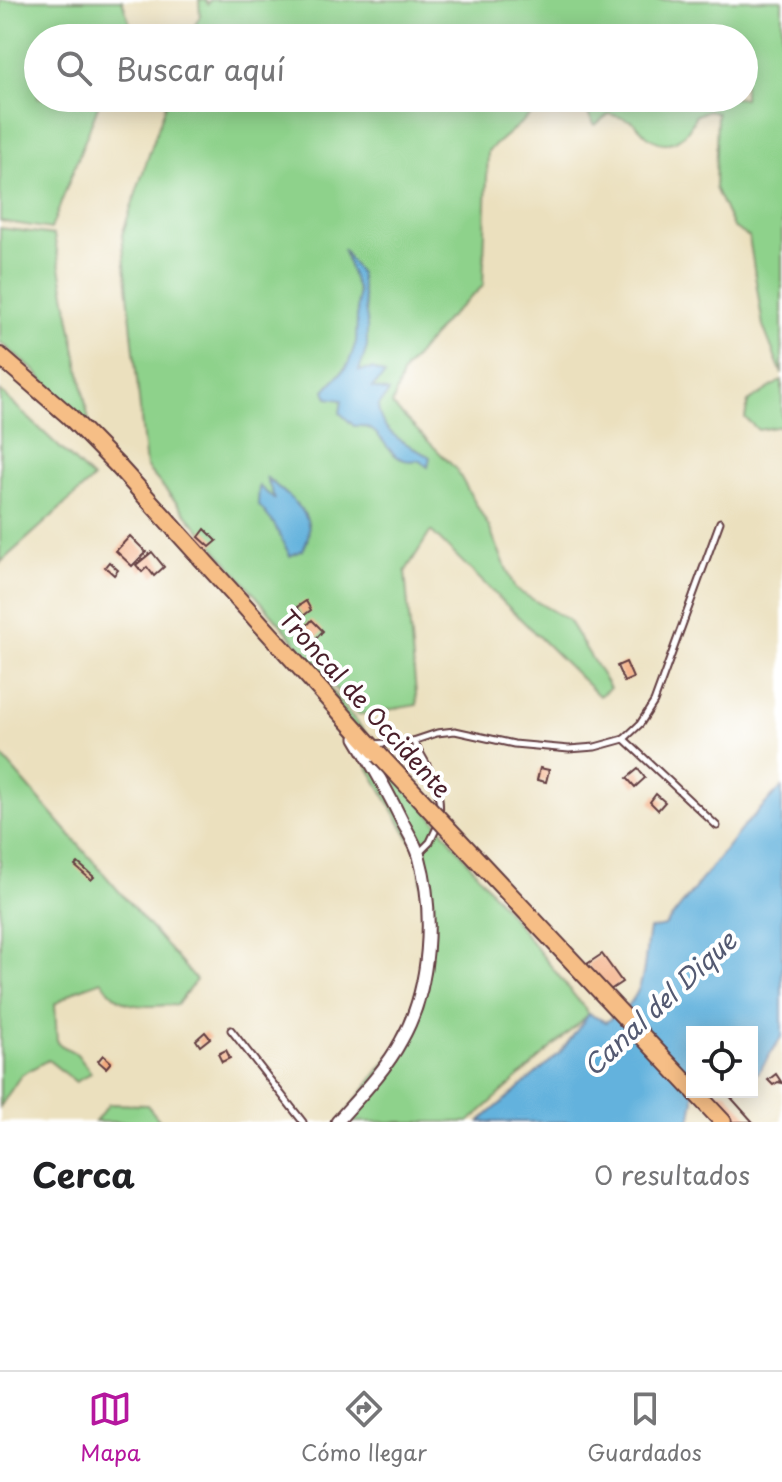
<!DOCTYPE html>
<html lang="es">
<head>
<meta charset="utf-8">
<style>
  body { margin:0; font-family:"Playpen Sans",sans-serif; background:#f6f6f6; color:#202124 }
  .controls { position:absolute; right:24px; bottom:24px; display:grid; overflow:hidden; border-radius:0px; box-shadow:0 4px 20px #0003 }
  .controls button { width:72px; height:72px; display:grid; place-items:center; padding:0; border:0; border-bottom:2px solid #e0e0e0; background:#fff; color:#202124; font:40px sans-serif }
  .list { margin:0; padding:0; list-style:none }
  h2 { display:flex; justify-content:space-between; align-items:center; height:104px; margin:0; padding:0 32px; font-size:34px }
  h2 small { font-size:26px; font-weight:400; color:#757577 }
  .icon { flex:none; width:44px; height:44px; fill:none; stroke:currentColor; stroke-width:2; stroke-linecap:round; stroke-linejoin:round }
  .map { position:relative; flex:none; width:782px; height:1122px; overflow:hidden }
  .search { position:absolute; background:#fff; box-shadow:0 4px 20px #0003; left:24px; right:24px; top:24px; height:88px; display:flex; align-items:center; gap:20px; box-sizing:border-box; padding:0 28px; border-radius:44px; color:#757577; font-size:30px }
  .sheet { height:248px; background:#fff }
  nav { display:flex; justify-content:space-around; align-items:center; box-sizing:border-box; height:112px; border-top:2px solid #e0e0e0; background:#fff; font-size:22px; color:#757577 }
  nav a { display:grid; justify-items:center; gap:4px }
  nav .on { color:#b5179e }
  .map>svg:first-child { display:block }
  .green { fill:#8ed28b; stroke:#6c785b; stroke-width:2 }
  .water { fill:#63b2dd; stroke:#566884; stroke-width:2 }
  .building { fill:#f3a97b }
  .lines { fill:none; stroke-linecap:round; stroke-linejoin:round }
  .service-casing { stroke:#623c41; stroke-width:9 }
  .tertiary-casing { stroke:#623c41; stroke-width:15 }
  .trunk-casing { stroke:#623c41; stroke-width:20 }
  .service { stroke:#fff; stroke-width:5 }
  .tertiary { stroke:#fff; stroke-width:11 }
  .trunk { stroke:#f6be86; stroke-width:16 }
  .trunk-bridge-casing { stroke:#623c41; stroke-width:20; stroke-linecap:butt }
  .trunk-bridge { stroke:#f6be86; stroke-width:16 }
  .labels { text-anchor:middle; dominant-baseline:central; stroke-width:8; stroke-linejoin:round; paint-order:stroke }
  .street-label { font-size:24px; fill:#4a1f2b; stroke:#fff }
  .water-label { font-size:26px; font-style:italic; fill:#545a72; stroke:#fff }
</style>
</head>
<body>
<div class="map">
<svg width="782" height="1122" viewBox="0 0 782 1122">
  <rect width="100%" height="100%" fill="#fff"/>
  <filter id="ink" filterUnits="userSpaceOnUse"><feTurbulence type="fractalNoise" baseFrequency=".0125" numOctaves="2"/><feDisplacementMap in="SourceGraphic" scale="16" xChannelSelector="R" yChannelSelector="G"/><feConvolveMatrix kernelMatrix="1 2 1 2 8 2 1 2 1" color-interpolation-filters="sRGB"/></filter>
  <filter id="wash" filterUnits="userSpaceOnUse"><feTurbulence type="fractalNoise" baseFrequency=".006" numOctaves="4" result="noise"/><feDisplacementMap in="SourceGraphic" scale="32" xChannelSelector="R" yChannelSelector="G"/><feGaussianBlur stdDeviation="1.8" result="paint"/><feColorMatrix in="noise" values="0 0 0 0 0 0 0 0 0 0 0 0 0 0 0 0 0 1.4 0 .05"/><feComposite in="paint" operator="in"/></filter>
  <g filter="url(#wash)">
    <rect width="100%" height="100%" fill="#ebe0be"/>
    <g class="green">
      <path d="M0,0H122L130,24L124,38H38V98H101L51,229L0,221Z"/>
      <path d="M199,0H205L208,4L210,0H782V374L763,326L749,237L733,227L715,188L717,113L708,110L695,116C689,134 673,151 652,139C645,136 640,127 633,122C627,118 617,117 609,114L595,125L578,98H744V38H188L200,16Z"/>
      <path d="M168,98H550L488,151L483,286L446,320L403,372L392,405L456,469L489,527L515,589L568,620L610,688L599,696L431,531L405,572L417,705L358,715L146,467L122,235Z"/>
      <path d="M0,228L54,235L91,432L34,370L0,342Z"/>
      <path d="M782,380V426L758,430L745,418L748,402Z"/>
      <path d="M0,391L93,479L0,563Z"/>
      <path d="M301,652L589,1014L469,1122H339L403,1039L412,1014L428,937L418,853Z"/>
      <path d="M0,754L196,980L177,1005C144,1006 122,1012 102,981L77,990L55,1004L57,1043L77,1054L91,1073L76,1082L48,1060L21,1075L0,1107Z"/>
      <path d="M109,1104L147,1105L161,1122H95Z"/>
    </g>
    <g class="water">
      <path d="M343,249L360,274L367,320V347L359,371L373,369L385,375L372,388L389,392L378,407C380,434 409,445 430,457L428,467L418,460C383,467 388,423 354,426L340,413L342,400L328,398L325,390L348,365L356,342L358,292Z"/>
      <path d="M266,477C290,499 322,515 303,550L290,556L274,524L258,504L259,486L275,500Z"/>
      <path d="M782,787V1036L758,1073H752V1032H692L694,1100L690,1122H479L560,1053L589,1014L606,1022C613,1016 625,1010 631,1002C647,982 644,954 649,929L665,926L744,826Z"/>
    </g>
    <g id="blocks">
      <g class="building">
        <path d="M205,529L217,541L210,547L199,537Z"/>
        <path d="M130,536L146,552L132,566L116,551Z"/>
        <path d="M152,552L164,567L154,576L147,567L142,572L136,565Z"/>
        <path d="M109,562L118,570L114,575L105,567Z"/>
        <path d="M306,601L311,610L303,616L297,607Z"/>
        <path d="M312,620L323,631L312,643L301,632Z"/>
        <path d="M626,662L633,678L624,682L617,666Z"/>
        <path d="M540,768L549,770L546,782L537,780Z"/>
        <path d="M638,769L645,778L635,787L627,778Z"/>
        <path d="M656,794L665,802L658,810L650,802Z"/>
        <path d="M78,863L94,877L91,880L75,866Z"/>
        <path d="M602,954L622,982L607,992L587,964Z"/>
        <path d="M205,1032L210,1038L200,1046L196,1040Z"/>
        <path d="M226,1050L230,1058L222,1062L218,1054Z"/>
        <path d="M103,1055L111,1062L106,1068L98,1061Z"/>
        <path d="M776,1074L782,1083L778,1082L773,1085L768,1080Z"/>
        <path d="M714,1092H726L753,1122H731L708,1097Z"/>
      </g>
    </g>
  </g>
  <g filter="url(#ink)">
    <use href="#blocks" fill-opacity="0" stroke="#623c41" stroke-width="2"/>
    <g class="lines">
      <defs>
        <g id="service">
          <path d="M624,739L717,826"/>
          <path d="M413,741C427,764 443,788 439,816"/>
          <path d="M373,744L413,741L437,733L455,731L514,744L569,749L595,747L624,739L640,724L654,702L720,522"/>
          <path d="M419,853L430,842L438,825"/>
          <path d="M231,1030L303,1122"/>
        </g>
        <path id="tertiary" d="M337,1122C360,1096 385,1071 401,1041C431,989 435,913 419,856C416,845 409,834 403,823C389,794 373,766 356,738"/>
        <g id="trunk">
          <path d="M0,356L69,416L118,466L379,755"/>
          <path d="M695,1092L723,1122"/>
        </g>
      </defs>
      <use href="#service" class="service-casing"/>
      <use href="#tertiary" class="tertiary-casing"/>
      <use href="#trunk" class="trunk-casing"/>
      <use href="#service" class="service"/>
      <use href="#tertiary" class="tertiary"/>
      <use href="#trunk" class="trunk"/>
      <defs>
        <path id="trunk-bridge" d="M379,755L692,1089"/>
      </defs>
      <use href="#trunk-bridge" class="trunk-bridge-casing"/>
      <use href="#trunk-bridge" class="trunk-bridge"/>
    </g>
  </g>
  <g class="labels">
    <g class="street-label">
      <text transform="translate(366 703) rotate(48)">Troncal de Occidente</text>
    </g>
    <g class="water-label">
      <text transform="translate(659 1003) rotate(-43)">Canal del Dique</text>
    </g>
  </g>
</svg>
<div class="controls">
<button><svg class="icon" aria-label="locate" viewBox="0 0 24 24"><circle cx="12" cy="12" r="6"/><path d="M12 2v4M12 18v4M2 12h4M18 12h4"/></svg></button>
</div>
<div class="search"><svg class="icon" aria-label="search" viewBox="0 0 24 24"><circle cx="10" cy="10" r="6"/><path d="M15 15l6 6"/></svg>Buscar aquí</div>
</div>
<section class="sheet">
<h2>Cerca<small>0 resultados</small></h2>
<ul class="list">
</ul>
</section>
<nav>
<a class="on"><svg class="icon" aria-label="map" viewBox="0 0 24 24"><path d="M3 6l6-2 6 2 6-2v14l-6 2-6-2-6 2zM9 4v14M15 6v14"/></svg>Mapa</a>
<a><svg class="icon" aria-label="directions" viewBox="0 0 24 24"><path d="M12 3l9 9-9 9-9-9zM9 14v-3h6M13 9l2 2-2 2"/></svg>Cómo llegar</a>
<a><svg class="icon" aria-label="saved" viewBox="0 0 24 24"><path d="M7 4h10v16l-5-4-5 4z"/></svg>Guardados</a>
</nav>
</body>
</html>
